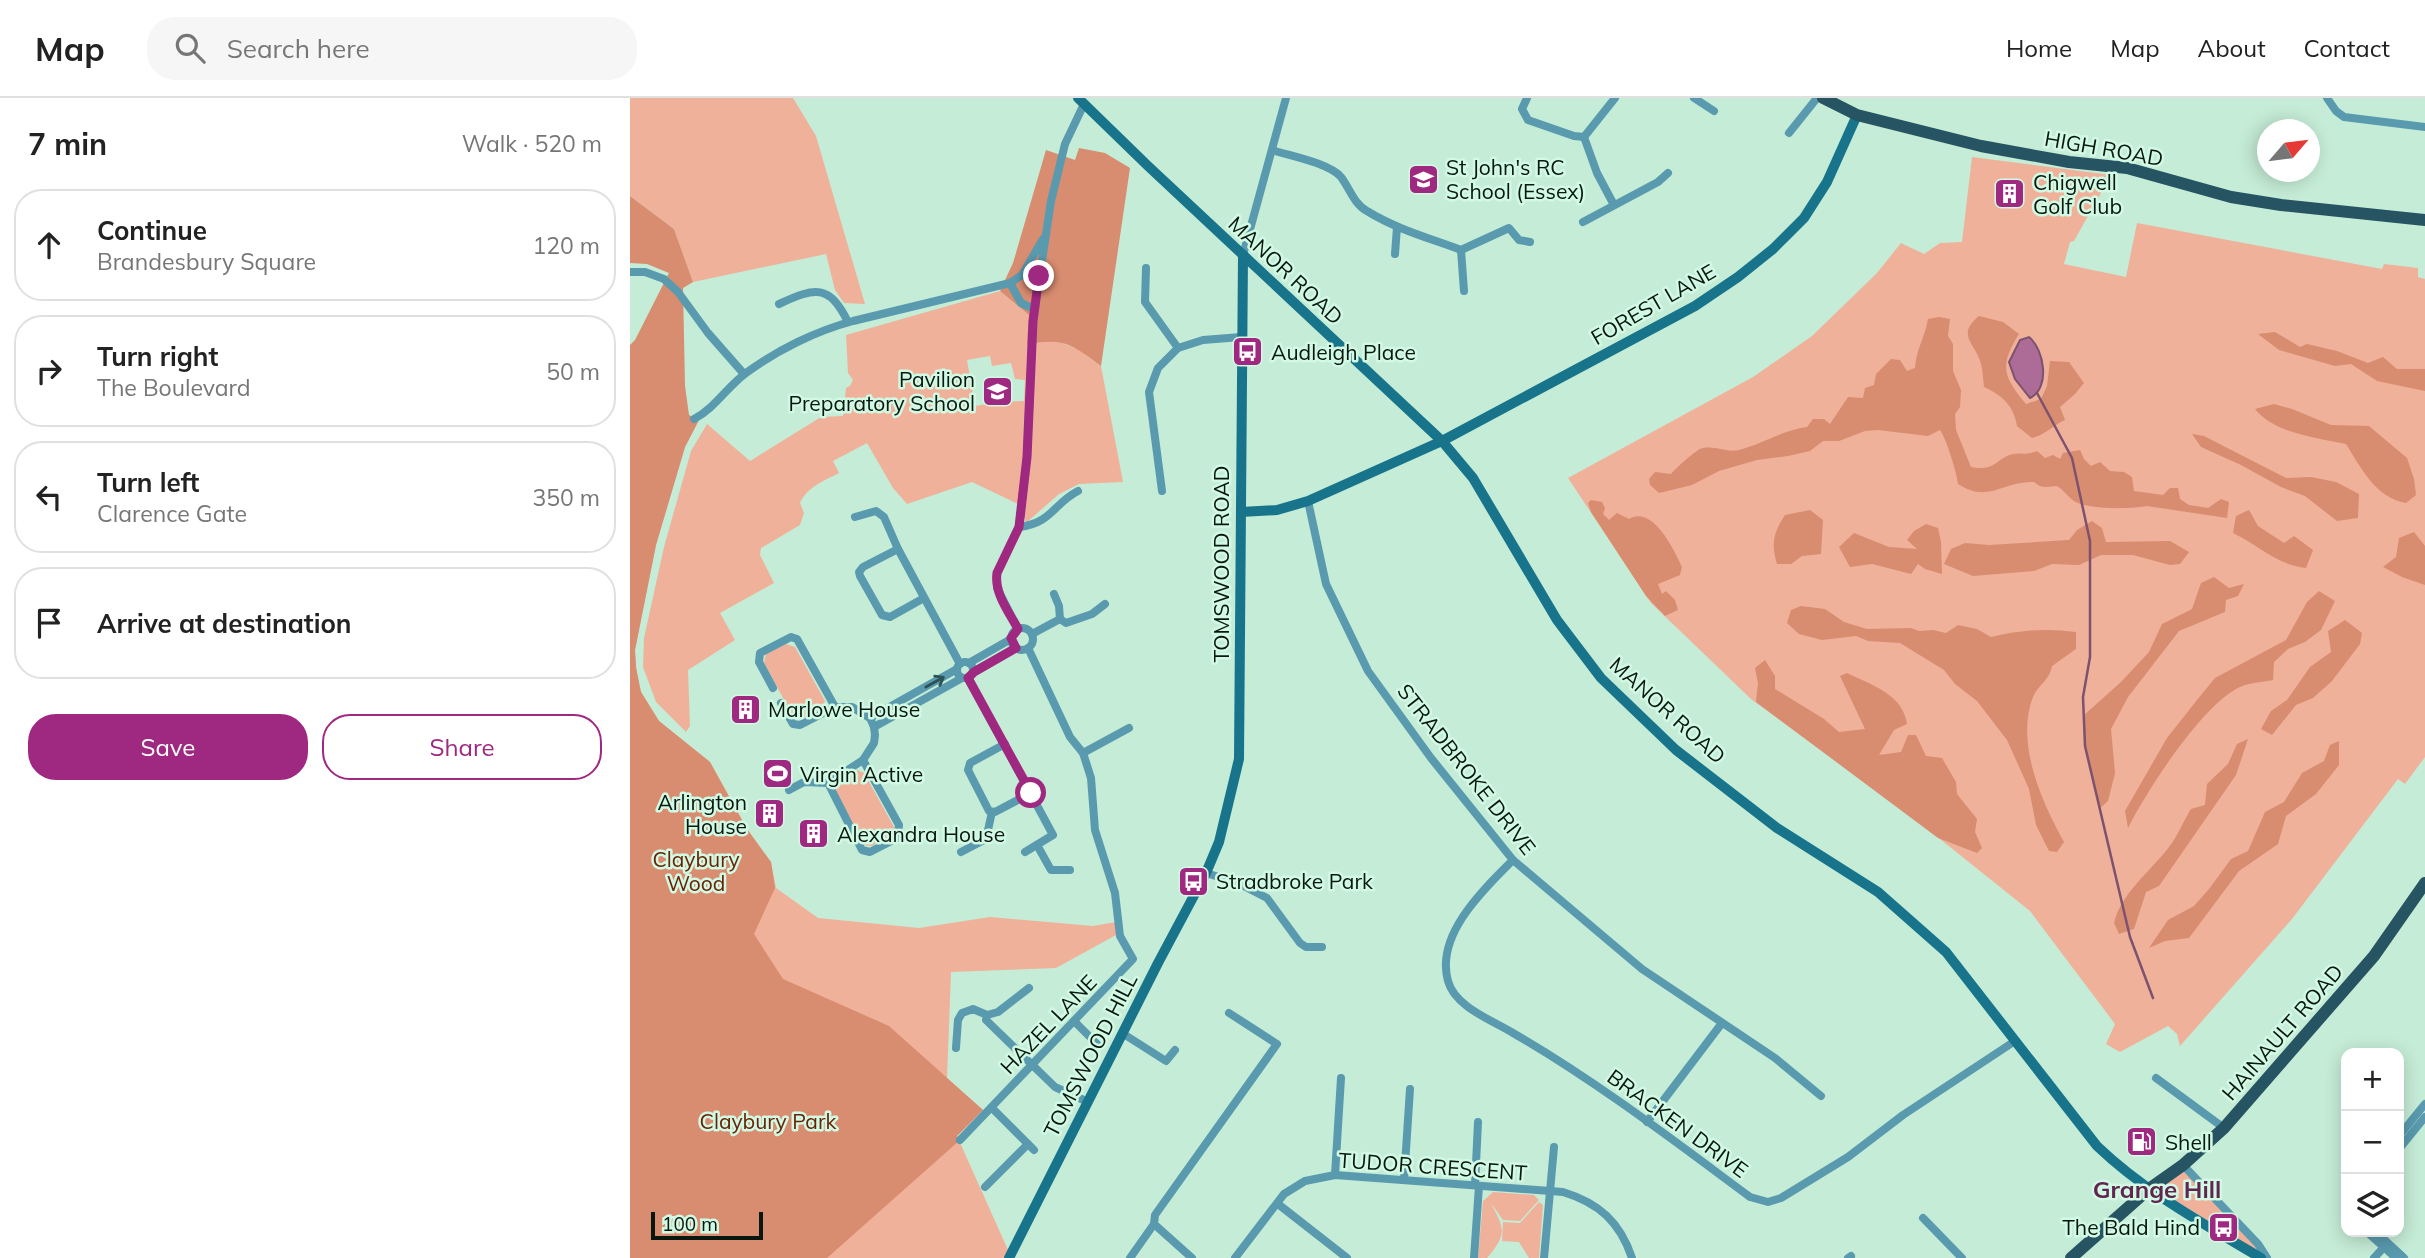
<!DOCTYPE html>
<html lang="en">
<head>
<meta charset="utf-8">
<style>
  body { margin:0; font-family:Mulish,sans-serif; background:#f6f6f6; color:#222 }
  .controls { position:absolute; right:21px; bottom:21px; display:grid; overflow:hidden; border-radius:14px; box-shadow:0 4px 18px #0003 }
  .controls button { width:63px; height:63px; display:grid; place-items:center; padding:0; border:0; border-bottom:2px solid #e0e0e0; background:#fff; color:#222; font:35px sans-serif }
  .compass { position:absolute; left:1627px; top:21px; width:63px; height:63px; border-radius:50%; background:#fff; box-shadow:0 4px 18px #0003; rotate:62deg }
  .scale { position:absolute; left:21px; bottom:18px; width:112px; box-sizing:border-box; padding-left:7px; border:4px solid #08170f; border-top:0; font-size:19px; line-height:24px; white-space:nowrap; color:#08170f; -webkit-text-stroke:5px #d2f9e3; paint-order:stroke }
  .stop { position:absolute; width:21px; height:21px; margin:-16px; border:5px solid #9f2881; border-radius:50%; background:#fff }
  .stop.end { background:#9f2881; border-color:#fff; box-shadow:0 2px 7px #0008 }
  .list { margin:0; padding:0; list-style:none }
  h2 { display:flex; justify-content:space-between; align-items:center; height:91px; margin:0; padding:0 28px; font-size:30px }
  h2 small { font-size:23px; font-weight:400; color:#767676 }
  .list li { display:grid; grid-template-columns:46px 1fr auto; gap:21px; align-items:center; box-sizing:border-box; height:112px; margin:0 14px 14px; padding:0 14px; border:2px solid #e0e0e0; border-radius:28px }
  .list b { display:block; font-size:26px; white-space:nowrap }
  .list p { margin:0; font-size:23px; white-space:nowrap; color:#767676 }
  .list em { font-size:23px; font-style:normal; color:#767676 }
  .actions { display:flex; gap:14px; padding:21px 28px }
  .actions a { flex:1; padding:16px 0; border:2px solid #9f2881; border-radius:28px; text-align:center; font-size:24px; color:#9f2881 }
  .actions .main { background:#9f2881; color:#fff }
  .icon { flex:none; width:38px; height:38px; fill:none; stroke:currentColor; stroke-width:2; stroke-linecap:round; stroke-linejoin:round }
  .map { position:relative; flex:none; width:1795px; height:1160px; overflow:hidden }
  header { display:flex; align-items:center; gap:42px; box-sizing:border-box; height:98px; padding:0 35px; background:#fff; border-bottom:2px solid #e0e0e0 }
  header strong { font-size:33px }
  nav { display:flex; gap:38px; margin-inline-start:auto; font-size:24px }
  .search { width:490px; height:63px; background:#f6f6f6; display:flex; align-items:center; gap:18px; box-sizing:border-box; padding:0 24px; border-radius:28px; color:#767676; font-size:26px }
  main { display:flex }
  aside { flex:1; background:#fff }
  .map>svg:first-child { display:block }
  .green { fill:#f0b19a; fill-rule:evenodd }
  .forest { fill:#d88c70 }
  .water { fill:#ad6c97; stroke:#7c526e; stroke-width:2 }
  .lines { fill:none; stroke-linecap:round; stroke-linejoin:round }
  .stream { stroke:#7c526e; stroke-width:2.5 }
  .street { stroke:#599aae; stroke-width:8 }
  .secondary { stroke:#18748b; stroke-width:10 }
  .primary { stroke:#265462; stroke-width:12 }
  .oneway { stroke:#2c5257 }
  .route { stroke:#9f2881; stroke-width:9 }
  .labels { text-anchor:middle; dominant-baseline:central; stroke-width:5; stroke-linejoin:round; paint-order:stroke }
  .street-label { font-size:21px; fill:#08170f; stroke:#d2f9e3 }
  .poi-label { font-size:21px; fill:#08170f; stroke:#d2f9e3; text-anchor:start }
  .park-label { font-size:21px; fill:#682306; stroke:#d2f9e3 }
  .quarter-label { font-size:24px; font-weight:bold; fill:#60264f; stroke:#d2f9e3 }
</style>
</head>
<body>
<header>
<strong>Map</strong>
<div class="search"><svg class="icon" aria-label="search" viewBox="0 0 24 24"><circle cx="10" cy="10" r="6"/><path d="M15 15l6 6"/></svg>Search here</div>
<nav><a>Home</a><a>Map</a><a>About</a><a>Contact</a></nav>
</header>
<main>
<aside>
<h2>7 min<small>Walk · 520 m</small></h2>
<ul class="list">
<li><svg class="icon" aria-label="ahead" viewBox="0 0 24 24"><path d="M12 20V5M6 11l6-6 6 6"/></svg><div><b>Continue</b><p>Brandesbury Square</p></div><em>120 m</em></li>
<li><svg class="icon" aria-label="right" viewBox="0 0 24 24"><path d="M7 20v-9h11M14 6l5 5-5 5"/></svg><div><b>Turn right</b><p>The Boulevard</p></div><em>50 m</em></li>
<li><svg class="icon" aria-label="left" viewBox="0 0 24 24"><path d="M17 20v-9H6M10 6l-5 5 5 5"/></svg><div><b>Turn left</b><p>Clarence Gate</p></div><em>350 m</em></li>
<li><svg class="icon" aria-label="arrive" viewBox="0 0 24 24"><path d="M6 21V4h12l-3 4 3 4H6"/></svg><div><b>Arrive at destination</b></div></li>
</ul>
<div class="actions"><a class="main">Save</a><a>Share</a></div>
</aside>
<div class="map">
<svg width="1795" height="1160" viewBox="0 0 1795 1160">
  <rect width="100%" height="100%" fill="#c5ecd6"/>
  <g class="green">
    <path d="M0,0H163L186,38L235,206L214,205L205,192L196,156L63,184L44,131L0,98Z"/>
    <path d="M1342,59L1481,77L1444,143L1440,144L1434,166L1496,179L1507,125L1752,171L1754,166L1788,170V179L1795,181V659L1775,686L1768,681L1662,821L1550,948L1547,936L1538,928L1490,954L1476,946L1485,926L1400,813L1295,729L1121,601L1021,505L938,380L1123,279L1182,238L1247,175L1271,145L1294,156L1310,145L1332,144Z"/>
    <path d="M370,193L399,217L424,242L448,251L471,268L493,384L449,386L429,396L396,425L392,408L342,384L277,406L263,390L237,345L203,363L209,375C194,383 177,389 170,405L174,415L170,427L131,450L130,457L144,485L90,515L105,542L58,572L60,628L56,634L26,604L13,569L14,540L34,449L61,353L77,326L120,363L191,319L213,318L216,290L220,288L223,282L218,275L216,237ZM360,258L362,268L381,265L385,281L395,282L394,303L371,304L345,308L337,262Z"/>
    <path d="M69,322L55,349L26,447L5,552L7,581L11,594L29,623L80,664L117,731L141,764L146,790L188,820L289,830L360,819L463,828L486,824V837L426,870L321,874L317,981L353,1012L327,1038L378,1152L374,1160H0V386Z"/>
    <path d="M156,546L165,549L195,603L192,610L172,621L164,620L134,565L136,556Z"/>
    <path d="M227,672L234,675L264,729L262,737L242,748L234,747L204,692L206,684Z"/>
    <path d="M1553,1071L1633,1157L1535,1096L1536,1086Z"/>
    <path d="M863,1094L904,1097L909,1102L890,1123L873,1122L861,1105C875,1132 877,1136 857,1160H848L853,1103Z"/>
    <path d="M909,1104L913,1107L909,1160H899L889,1144L872,1143L873,1124L890,1125Z"/>
  </g>
  <g class="forest">
    <path d="M449,50L475,55L500,70L471,268C441,246 435,240 397,246L399,217L370,193L383,165L416,52L445,62Z"/>
    <path d="M0,98L44,131L63,184L53,190L55,288L59,317L69,322L55,349L26,447L5,552L6,569L11,594L29,623L80,664L117,731L141,764L145,790L124,836L153,881L259,928L353,1012L327,1038L330,1042L197,1160H0V247L5,242L39,175L17,166L0,165Z"/>
    <path d="M1349,218L1373,224L1389,236C1369,268 1373,278 1396,306L1411,301L1417,288L1420,263L1439,264L1454,285L1445,296L1430,309L1435,322C1422,328 1415,337 1402,340L1387,328C1384,308 1372,297 1354,289C1353,282 1353,274 1351,266C1346,245 1325,238 1349,218Z"/>
    <path d="M1309,219L1320,221L1318,238L1323,246V273L1331,292L1330,309L1325,316L1326,332L1341,369C1367,374 1366,359 1384,356C1394,354 1394,358 1407,353L1415,360L1423,357L1430,361L1433,355L1450,352L1454,361L1461,368L1470,364L1480,373L1494,374L1502,379L1504,393L1533,397L1540,390H1548L1550,401L1559,407L1578,410L1591,401L1599,404L1597,420L1517,408C1502,411 1457,412 1444,403C1438,399 1434,392 1427,388C1422,388 1415,390 1410,388C1403,385 1408,384 1400,384C1371,385 1357,405 1328,386C1327,375 1316,340 1310,332L1298,338L1248,332L1235,333L1209,343H1193L1180,353L1158,358L1127,362L1089,373L1062,387L1029,395L1020,387L1019,381L1025,374L1041,376C1047,369 1063,355 1070,351C1083,346 1096,355 1109,352C1132,346 1153,332 1177,329L1183,321H1194L1200,326L1218,299L1233,300L1235,290L1244,287L1246,276L1261,261L1270,262L1277,273L1285,270C1286,252 1295,239 1298,221Z"/>
    <path d="M1645,234L1670,249L1677,246L1707,253L1738,265L1753,259L1767,271H1795V293L1747,283L1721,266L1705,268L1649,252L1628,236Z"/>
    <path d="M1644,306L1662,311L1701,327L1739,328L1777,360L1784,381L1786,397L1776,405C1746,400 1731,370 1716,346C1688,340 1643,335 1625,311Z"/>
    <path d="M1562,336L1574,338L1656,380L1681,379L1706,384L1729,396L1728,420L1707,423L1675,398L1651,389L1611,367L1571,349Z"/>
    <path d="M961,402L972,404L975,410L973,416L979,422L987,415L999,421C1023,407 1044,452 1052,469L1050,477L1028,486L1032,496L1036,493L1045,502L1048,512L1035,518L1016,498L961,414L958,405Z"/>
    <path d="M1180,412L1193,422L1191,456L1172,458L1161,466H1147C1141,446 1143,435 1155,417Z"/>
    <path d="M1619,412L1628,428L1654,445L1664,438L1683,452L1676,470C1645,466 1630,448 1603,435L1606,418Z"/>
    <path d="M1462,423L1472,430L1476,444L1540,443L1559,454L1550,466L1540,467L1503,457H1471L1449,467L1422,466L1404,473L1343,478L1314,466L1321,451L1335,445L1359,447L1439,442L1447,432Z"/>
    <path d="M1296,426L1308,430L1311,444L1312,476L1295,471L1288,466L1281,476L1242,466L1220,469L1209,449L1224,435L1259,449L1287,451L1277,442L1284,433Z"/>
    <path d="M1784,434L1795,448V487L1772,479L1753,469L1766,459L1769,440Z"/>
    <path d="M1584,479L1599,490L1614,486L1608,498L1596,502L1595,514L1549,533L1498,599L1481,631L1485,675L1478,703L1469,711L1455,648L1453,618L1491,584L1519,554L1532,526L1562,511L1571,485Z"/>
    <path d="M1689,493L1705,503L1691,532L1675,544L1658,551L1644,564L1643,582C1632,584 1616,585 1606,591C1570,611 1517,692 1498,730L1495,713L1537,640L1567,602L1585,580L1656,542L1677,504Z"/>
    <path d="M1171,508L1195,511L1214,524L1237,531L1281,530L1289,533L1303,532L1316,535L1328,527L1347,531L1361,539C1391,532 1416,530 1446,534V551L1422,568C1420,582 1408,587 1403,599C1385,645 1412,704 1434,744L1427,754L1419,753L1406,727L1399,691L1377,642L1347,603L1325,586L1314,572L1270,545L1238,543L1226,538L1192,542L1169,536L1157,525L1161,512Z"/>
    <path d="M1715,522L1732,535L1730,546L1702,583L1683,600L1666,607L1642,637L1631,631L1641,613L1657,602L1680,569L1701,554L1698,533Z"/>
    <path d="M1135,562L1145,578V591L1194,621L1209,634L1235,631L1210,578L1217,575C1241,587 1273,596 1277,626L1264,632L1249,657L1271,654L1278,637H1286L1296,658L1312,660L1326,684L1327,696L1347,721L1345,734L1352,750L1347,755L1308,740L1126,604L1128,585L1125,570Z"/>
    <path d="M1618,641L1606,677L1529,788L1516,794L1504,831L1489,836L1484,825C1491,795 1521,773 1539,749C1546,741 1554,722 1561,711L1575,707L1577,686L1598,666L1607,646Z"/>
    <path d="M1709,643V667L1686,696L1656,718L1648,746L1609,773L1559,840L1535,843L1519,850L1538,822L1564,808L1579,791L1601,761L1618,753L1635,714L1654,704L1672,675L1694,663L1700,647Z"/>
  </g>
  <path class="water" d="M1399,239C1414,251 1421,290 1400,300L1385,281L1379,264L1390,242Z"/>
  <g class="lines">
    <path class="stream" d="M1407,295L1442,360L1460,443V559L1453,599L1455,648L1500,839L1523,900"/>
    <g class="street">
      <path d="M897,0L892,11L898,22L944,38L954,39"/>
      <path d="M1064,0L1084,13"/>
      <path d="M1697,0L1706,13L1714,19L1795,29"/>
      <path d="M1159,35L1187,0"/>
      <path d="M954,39L967,75L984,107"/>
      <path d="M954,39L985,0"/>
      <path d="M642,52C660,58 699,65 711,79C720,91 724,106 737,113C766,131 799,140 831,152L879,130L889,142L900,144"/>
      <path d="M953,124L1028,84L1038,75"/>
      <path d="M831,152L834,193"/>
      <path d="M765,156L767,129"/>
      <path d="M613,157L656,0"/>
      <path d="M516,170L515,204L548,250"/>
      <path d="M0,174H15L34,181L48,194L78,235L114,276"/>
      <path d="M392,177L413,141"/>
      <path d="M380,185L391,205L404,211"/>
      <path d="M149,206C186,189 199,186 218,224"/>
      <path d="M64,321C85,310 97,289 116,275C147,252 186,233 223,223L380,185L392,177L409,178"/>
      <path d="M532,393L519,294L528,270L548,250L573,242L611,239"/>
      <path d="M678,403L696,486L738,573L801,660L883,762L1012,871L1145,960L1191,998"/>
      <path d="M225,419L246,413L254,419L268,451L330,566"/>
      <path d="M389,429C422,425 423,406 448,393"/>
      <path d="M268,451L233,469L229,474L230,478L252,517L260,519L294,500"/>
      <path d="M424,496L429,508L430,521L436,525L462,516L475,506"/>
      <circle cx="392" cy="541" r="11"/>
      <path d="M388,531L367,490V475L389,429L397,359L403,223L421,103L435,46L454,6"/>
      <path d="M402,536L430,521"/>
      <circle cx="335" cy="572" r="8"/>
      <path d="M339,565L381,541"/>
      <path d="M343,574L386,550"/>
      <path d="M338,580L423,737L395,754"/>
      <path d="M143,590L129,564L130,555L161,539L167,541L205,609"/>
      <path d="M151,605L163,626L170,627L205,609H222L240,620L244,629L245,637L244,645L233,662L198,685L174,684L159,692"/>
      <path d="M240,620L327,571"/>
      <path d="M244,629L332,580"/>
      <path d="M375,646L340,665L338,672L359,713L365,714L401,695"/>
      <path d="M453,655L499,630"/>
      <path d="M198,685L232,752L240,754L267,740L269,727L233,662"/>
      <path d="M407,747L421,772H440"/>
      <path d="M331,754L356,741L362,714"/>
      <path d="M883,762C853,792 805,837 818,883C825,909 862,922 883,935C966,983 1043,1042 1120,1099L1138,1104L1151,1100L1218,1059L1273,1017L1385,943"/>
      <path d="M576,775L608,785L637,800L670,845L676,849H692"/>
      <path d="M399,890L368,914L357,917L356,922L425,989L458,1004"/>
      <path d="M444,923L468,947"/>
      <path d="M492,935L536,963L545,952"/>
      <path d="M326,950L328,922L332,915L343,911L357,917"/>
      <path d="M1526,980L1594,1030"/>
      <path d="M362,1010L404,1052"/>
      <path d="M1017,1024L1092,925"/>
      <path d="M1769,1038L1795,1006"/>
      <path d="M330,1042L503,861L490,838L485,795L465,732L461,680L453,655L440,639L398,550"/>
      <path d="M1769,1051L1795,1019"/>
      <path d="M1553,1067L1628,1146L1637,1160"/>
      <path d="M705,1077L711,980"/>
      <path d="M774,1082L780,991"/>
      <path d="M845,1087L848,1024"/>
      <path d="M355,1089L398,1046"/>
      <path d="M648,1106L717,1160"/>
      <path d="M1293,1120L1332,1160"/>
      <path d="M1737,1134L1766,1160"/>
      <path d="M1746,1134L1774,1160"/>
      <path d="M500,1160L524,1126"/>
      <path d="M562,1160L524,1126L525,1117L647,946L599,915"/>
      <path d="M605,1160L654,1096L675,1083L705,1077L933,1094C969,1105 990,1124 1002,1160"/>
      <path d="M844,1160L849,1088"/>
      <path d="M914,1160L924,1049"/>
      <path d="M1218,1160L1221,1158"/>
      <path d="M1744,1160L1756,1147"/>
    </g>
    <g class="secondary">
      <path d="M448,0L518,68L812,343L843,380L927,522L971,580L1046,652L1147,730L1248,794L1316,854L1467,1048C1515,1094 1574,1126 1631,1160"/>
      <path d="M611,414L647,412L678,403L812,343L1065,208L1108,179L1143,151L1174,120L1197,84L1227,17"/>
      <path d="M379,1160L528,865L576,775L589,744L609,661L613,157"/>
    </g>
    <g class="primary">
      <path d="M1193,0L1227,17L1351,48L1439,64L1497,70L1601,99L1651,107L1795,122"/>
      <path d="M1441,1160L1519,1091L1553,1067L1594,1030L1744,858L1795,785"/>
    </g>
  </g>
  <defs><path id="oneway-shaft" d="M-6 0H5M1.5-3L5.5 0L1.5 3" fill="none" stroke-width="1.6" stroke-linecap="round" stroke-linejoin="round" transform="scale(1.75)"/></defs>
  <use class="oneway" href="#oneway-shaft" transform="translate(305 584) rotate(-29)"/>
  <g class="lines">
    <path class="route" d="M401,695L338,580L344,574L386,550L381,540L388,531C379,514 364,495 367,475L389,429L397,359L403,223L409,178"/>
  </g>
  <defs>
    <symbol id="school-square" viewBox="-11 -11 22 22"><rect x="-9" y="-9" width="18" height="18" rx="4" fill="#9f2881" stroke="#d2f9e3"/><path d="M0-5L7-2L0 1L-7-2ZM-4 1L0 2.5L4 1V4Q0 6-4 4Z" fill="#fff"/></symbol>
    <symbol id="building-square" viewBox="-11 -11 22 22"><rect x="-9" y="-9" width="18" height="18" rx="4" fill="#9f2881" stroke="#d2f9e3"/><path d="M-4-6H4V6H1V3H-1V6H-4ZM-2.5-4.3h1.7v1.8h-1.7ZM.8-4.3h1.7v1.8H.8ZM-2.5-1h1.7V.8h-1.7ZM.8-1h1.7V.8H.8Z" fill="#fff"/></symbol>
    <symbol id="bus-square" viewBox="-11 -11 22 22"><rect x="-9" y="-9" width="18" height="18" rx="4" fill="#9f2881" stroke="#d2f9e3"/><path d="M-5-6H5V4H4V6H2V4H-2V6H-4V4H-5ZM-3.5-4V0h7V-4ZM-3.5 1.2v1.5H-2V1.2ZM2 1.2v1.5H3.5V1.2Z" fill="#fff"/></symbol>
    <symbol id="stadium-square" viewBox="-11 -11 22 22"><rect x="-9" y="-9" width="18" height="18" rx="4" fill="#9f2881" stroke="#d2f9e3"/><path d="M0-5a6.5 5 0 1 0 0 10a6.5 5 0 1 0 0-10ZM-3.5-1.8h7v3.6h-7Z" fill="#fff"/></symbol>
    <symbol id="fuel-square" viewBox="-11 -11 22 22"><rect x="-9" y="-9" width="18" height="18" rx="4" fill="#9f2881" stroke="#d2f9e3"/><path d="M-5.5-6h7V0h2V4h1.3V-2.5L3-4.5l.8-.8L6-3V5H2.5V1h-1V6h-7ZM-4.2-4.7v3.2H.2V-4.7Z" fill="#fff"/></symbol>
  </defs>
  <g fill-rule="evenodd">
    <use href="#school-square" x="776" y="64" width="35" height="35"/>
    <use href="#building-square" x="1362" y="78" width="35" height="35"/>
    <use href="#bus-square" x="600" y="236" width="35" height="35"/>
    <use href="#school-square" x="350" y="276" width="35" height="35"/>
    <use href="#building-square" x="98" y="594" width="35" height="35"/>
    <use href="#stadium-square" x="130" y="658" width="35" height="35"/>
    <use href="#building-square" x="122" y="698" width="35" height="35"/>
    <use href="#building-square" x="166" y="718" width="35" height="35"/>
    <use href="#bus-square" x="546" y="766" width="35" height="35"/>
    <use href="#fuel-square" x="1494" y="1026" width="35" height="35"/>
    <use href="#bus-square" x="1576" y="1112" width="35" height="35"/>
  </g>
  <g class="labels">
    <g class="street-label">
      <text transform="translate(1474 50) rotate(10)">HIGH ROAD</text>
      <text transform="translate(656 172) rotate(43)">MANOR ROAD</text>
      <text transform="translate(1023 206) rotate(-30)">FOREST LANE</text>
      <text transform="translate(591 466) rotate(-90)">TOMSWOOD ROAD</text>
      <text transform="translate(1038 612) rotate(42)">MANOR ROAD</text>
      <text transform="translate(837 671) rotate(52)">STRADBROKE DRIVE</text>
      <text transform="translate(418 926) rotate(-46)">HAZEL LANE</text>
      <text transform="translate(1652 934) rotate(-49)">HAINAULT ROAD</text>
      <text transform="translate(460 957) rotate(-63)">TOMSWOOD HILL</text>
      <text transform="translate(1048 1025) rotate(36)">BRACKEN DRIVE</text>
      <text transform="translate(803 1068) rotate(4)">TUDOR CRESCENT</text>
    </g>
    <g class="poi-label">
      <text x="816" y="69">St John's RC<tspan x="816" dy="24">School (Essex)</tspan></text>
      <text x="1403" y="84">Chigwell<tspan x="1403" dy="24">Golf Club</tspan></text>
      <text x="641" y="254">Audleigh Place</text>
      <text x="345" y="281" text-anchor="end">Pavilion<tspan x="345" dy="24">Preparatory School</tspan></text>
      <text x="138" y="611">Marlowe House</text>
      <text x="170" y="676">Virgin Active</text>
      <text x="117" y="704" text-anchor="end">Arlington<tspan x="117" dy="24">House</tspan></text>
      <text x="207" y="736">Alexandra House</text>
      <text x="586" y="783">Stradbroke Park</text>
      <text x="1535" y="1044">Shell</text>
      <text x="1570" y="1129" text-anchor="end">The Bald Hind</text>
    </g>
    <g class="park-label">
      <text x="66" y="761">Claybury<tspan x="66" dy="24">Wood</tspan></text>
      <text x="138" y="1023">Claybury Park</text>
    </g>
    <g class="quarter-label">
      <text x="1527" y="1091">Grange Hill</text>
    </g>
  </g>
</svg>
<div class="controls">
<button>+</button>
<button>−</button>
<button><svg class="icon" aria-label="layers" viewBox="0 0 24 24"><path d="M12 4l9 5-9 5-9-5zM3 14l9 5 9-5"/></svg></button>
</div>
<svg class="compass" viewBox="-18 -18 36 36"><path d="M0-13l5 13h-10z" fill="#e53935"/><path d="M0 13l5-13h-10z" fill="#767676"/></svg>
<div class="scale">100 m</div>
<div class="stop" style="left:401px;top:695px"></div>
<div class="stop end" style="left:409px;top:178px"></div>
</div>
</main>
</body>
</html>
